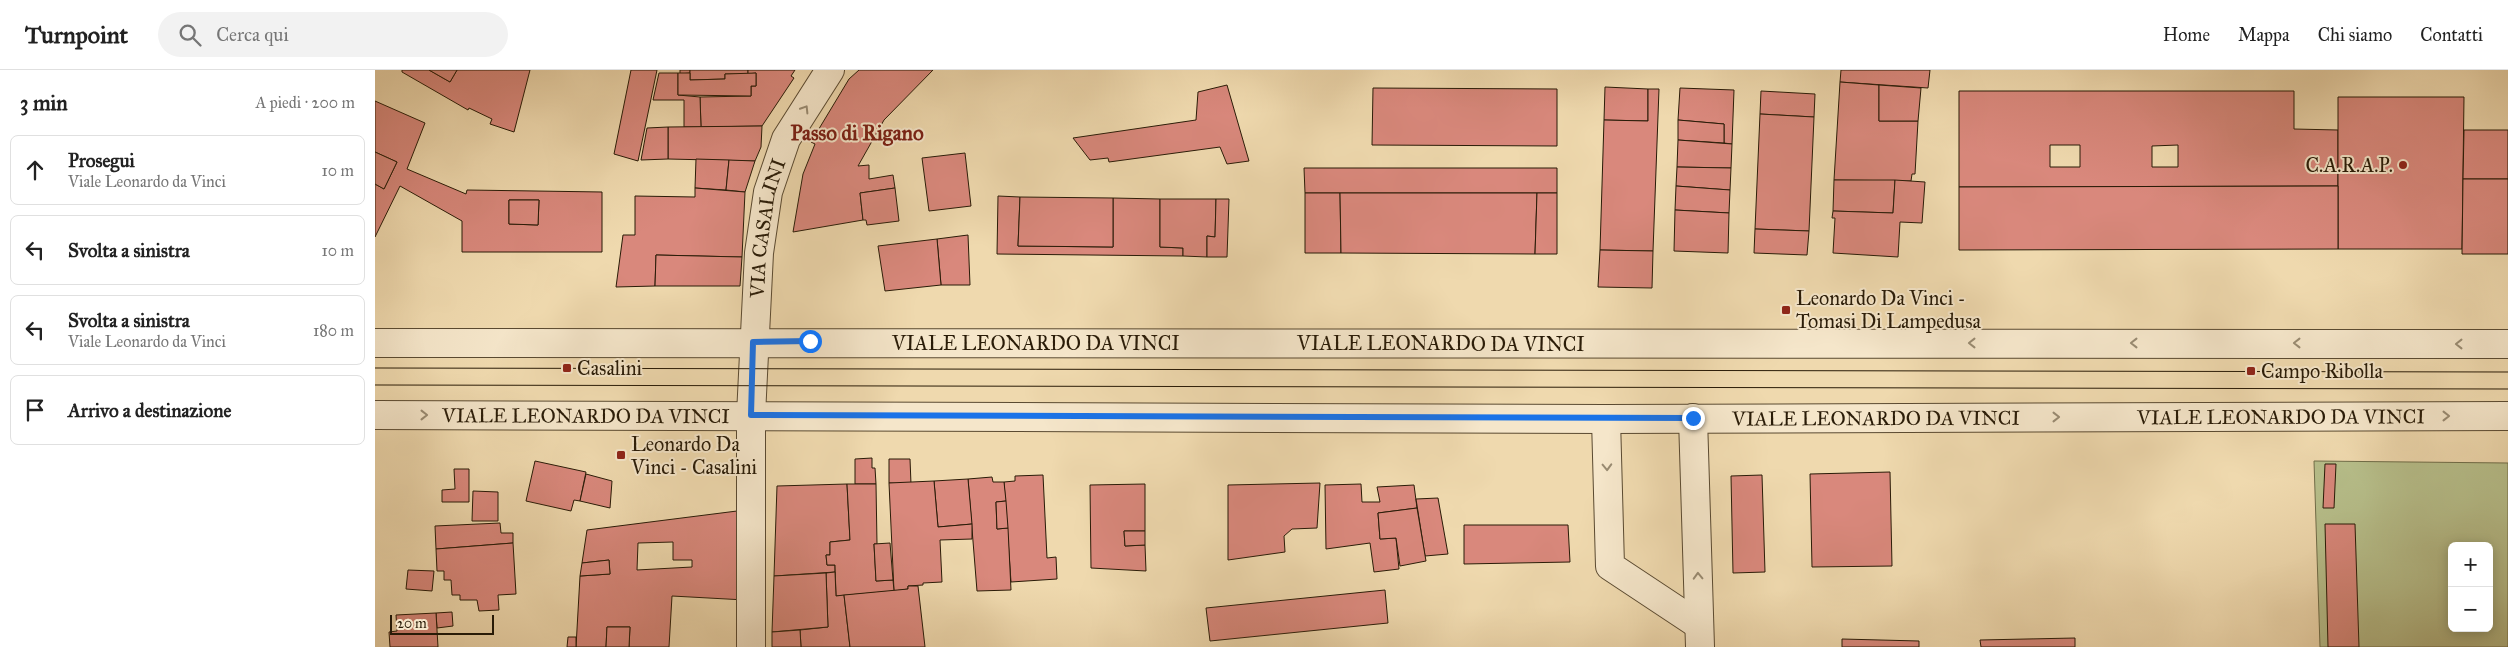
<!DOCTYPE html>
<html lang="it">
<head>
<meta charset="utf-8">
<style>
  body { margin:0; font-family:"IM FELL Great Primer",serif; background:#f2f2f2; color:#222 }
  .controls { position:absolute; right:15px; bottom:15px; display:grid; overflow:hidden; border-radius:8px; box-shadow:0 2px 12px #0003 }
  .controls button { width:45px; height:45px; display:grid; place-items:center; padding:0; border:0; border-bottom:1px solid #e0e0e0; background:#fff; color:#222; font:25px sans-serif }
  .scale { position:absolute; left:15px; bottom:12px; width:104px; box-sizing:border-box; padding-left:5px; border:2px solid #291b07; border-top:0; font-size:14px; line-height:18px; white-space:nowrap; color:#291b07; -webkit-text-stroke:4px #f5e6ca; paint-order:stroke }
  .stop { position:absolute; width:15px; height:15px; margin:-11px; border:4px solid #1a73e8; border-radius:50%; background:#fff }
  .stop.end { background:#1a73e8; border-color:#fff; box-shadow:0 1px 5px #0008 }
  .list { margin:0; padding:0; list-style:none }
  h2 { display:flex; justify-content:space-between; align-items:center; height:65px; margin:0; padding:0 20px; font-size:21px }
  h2 small { font-size:16px; font-weight:400; color:#767676 }
  .list li { display:grid; grid-template-columns:32px 1fr auto; gap:15px; align-items:center; box-sizing:border-box; height:70px; margin:0 10px 10px; padding:0 10px; border:1px solid #e0e0e0; border-radius:8px }
  .list b { display:block; font-size:19px; white-space:nowrap }
  .list p { margin:0; font-size:16px; white-space:nowrap; color:#767676 }
  .list em { font-size:16px; font-style:normal; color:#767676 }
  .icon { flex:none; width:28px; height:28px; fill:none; stroke:currentColor; stroke-width:2; stroke-linecap:round; stroke-linejoin:round }
  .map { position:relative; flex:none; width:2133px; height:577px; overflow:hidden }
  header { display:flex; align-items:center; gap:30px; box-sizing:border-box; height:70px; padding:0 25px; background:#fff; border-bottom:1px solid #e0e0e0 }
  header strong { font-size:24px }
  nav { display:flex; gap:28px; margin-inline-start:auto; font-size:18px }
  .search { width:350px; height:45px; background:#f2f2f2; display:flex; align-items:center; gap:12px; box-sizing:border-box; padding:0 18px; border-radius:28px; color:#767676; font-size:19px }
  main { display:flex }
  aside { flex:1; background:#fff }
  .map>svg:first-child { display:block }
  .green { fill:#b7bf8b; stroke:#706d49; fill-rule:evenodd }
  .building { fill:#d9887c; stroke:#291b07; fill-rule:evenodd }
  .lines { fill:none; stroke-linecap:round; stroke-linejoin:round }
  .minor-casing { stroke:#5a4a31; stroke-width:30 }
  .minor { stroke:#f5e6ca; stroke-width:28 }
  .tram { stroke:#291b07; stroke-width:1 }
  .oneway { stroke:#998b72 }
  .route { stroke:#1a73e8; stroke-width:6 }
  .poi-dot { fill:#8f2418; stroke:#f5e6ca; stroke-width:2 }
  .labels { text-anchor:middle; dominant-baseline:central; stroke-width:4; stroke-linejoin:round; paint-order:stroke }
  .poi-label { font-size:20px; fill:#291b07; stroke:#f5e6ca; text-anchor:start }
  .street-label { font-size:20px; fill:#291b07; stroke:#f5e6ca }
  .neighbourhood-label { font-size:21px; font-weight:bold; fill:#7a1f14; stroke:#f5e6ca }
</style>
</head>
<body>
<header>
<strong>Turnpoint</strong>
<div class="search"><svg class="icon" aria-label="search" viewBox="0 0 24 24"><circle cx="10" cy="10" r="6"/><path d="M15 15l6 6"/></svg>Cerca qui</div>
<nav><a>Home</a><a>Mappa</a><a>Chi siamo</a><a>Contatti</a></nav>
</header>
<main>
<aside>
<h2>3 min<small>A piedi · 200 m</small></h2>
<ul class="list">
<li><svg class="icon" aria-label="ahead" viewBox="0 0 24 24"><path d="M12 20V5M6 11l6-6 6 6"/></svg><div><b>Prosegui</b><p>Viale Leonardo da Vinci</p></div><em>10 m</em></li>
<li><svg class="icon" aria-label="left" viewBox="0 0 24 24"><path d="M17 20v-9H6M10 6l-5 5 5 5"/></svg><div><b>Svolta a sinistra</b></div><em>10 m</em></li>
<li><svg class="icon" aria-label="left" viewBox="0 0 24 24"><path d="M17 20v-9H6M10 6l-5 5 5 5"/></svg><div><b>Svolta a sinistra</b><p>Viale Leonardo da Vinci</p></div><em>180 m</em></li>
<li><svg class="icon" aria-label="arrive" viewBox="0 0 24 24"><path d="M6 21V4h12l-3 4 3 4H6"/></svg><div><b>Arrivo a destinazione</b></div></li>
</ul>
</aside>
<div class="map">
<svg width="2133" height="577" viewBox="0 0 2133 577">
  <rect width="100%" height="100%" fill="#efd9ae"/>
  <filter id="stains"><feTurbulence type="fractalNoise" baseFrequency=".004" numOctaves="4"/><feColorMatrix values="0 0 0 0 .2 0 0 0 0 .09 0 0 0 0 .02 0 0 0 .5 -.17"/></filter>
  <radialGradient id="worn" r=".72"><stop offset=".6" stop-color="#630" stop-opacity="0"/><stop offset="1" stop-color="#630" stop-opacity=".3"/></radialGradient>
  <path class="green" d="M1939,391L2133,393V577H1945ZM2077,476H2114V558H2077Z"/>
  <g class="building">
    <path d="M27,0H54L75,12L82,0H155L139,62L115,54L117,49L94,38L93,40L27,2Z"/>
    <path d="M54,0H82L75,12Z"/>
    <path d="M256,0H282L263,91L239,84Z"/>
    <path d="M305,0H315V3L305,4Z"/>
    <path d="M315,0H373V4H350V9L315,10Z"/>
    <path d="M373,0H420L416,6L419,8L387,56L326,57L325,27L376,26V16H381V3L373,4Z"/>
    <path d="M484,0H558L509,50L483,96L494,95V109L518,105L520,118L485,123L488,150L418,162L428,104L440,74L436,72L474,9Z"/>
    <path d="M1466,0H1555L1553,18L1465,12Z"/>
    <path d="M284,3H303V25L325,27L326,57H309V30H278Z"/>
    <path d="M303,3H315V10L350,9V4L381,3V16H376V26L303,25Z"/>
    <path d="M1465,12L1504,15V51H1543L1540,104H1537L1536,111L1459,110Z"/>
    <path d="M852,15L874,91L852,94L845,77L734,92L733,88L715,90L698,68L821,50L823,22Z"/>
    <path d="M1504,15L1546,18L1543,51H1504Z"/>
    <path d="M1230,17L1273,19V51L1229,50Z"/>
    <path d="M998,18L1182,19V76L997,75Z"/>
    <path d="M1305,18L1359,20L1357,74L1349,73V54L1303,50Z"/>
    <path d="M1273,19H1284L1278,181L1225,180L1229,50L1273,51Z"/>
    <path d="M1386,21L1440,24L1439,47L1385,44Z"/>
    <path d="M1584,21H1919V59L1963,60V116L1584,117ZM1675,75H1705V97H1675ZM1803,75V97H1777V76Z"/>
    <path d="M1963,27H2089L2087,179H1963Z"/>
    <path d="M0,31L50,53L32,99L91,124L92,120L227,122V182H87V151L25,116L0,167V114L9,119L22,92L0,82ZM134,130H164L163,155L134,154Z"/>
    <path d="M1385,44L1439,47L1434,161L1380,159Z"/>
    <path d="M1303,50L1349,54V73L1303,70Z"/>
    <path d="M387,56L386,77L380,91L293,89V57Z"/>
    <path d="M293,57V89L266,90L272,58Z"/>
    <path d="M2089,60H2133V109H2088Z"/>
    <path d="M1303,70L1357,74L1356,98L1302,97Z"/>
    <path d="M0,82L22,92L9,119L0,114Z"/>
    <path d="M590,83L596,136L554,141L547,88Z"/>
    <path d="M321,89L354,90L351,120L320,118Z"/>
    <path d="M354,90L380,91L370,122L351,120Z"/>
    <path d="M1302,97L1356,98L1355,120L1301,116Z"/>
    <path d="M929,98H1182V123H930Z"/>
    <path d="M2088,109H2133V184H2087Z"/>
    <path d="M1459,110H1520L1518,143L1458,141Z"/>
    <path d="M1520,110L1550,112L1547,153L1525,152L1523,187L1458,183L1460,148H1457L1458,141L1518,143Z"/>
    <path d="M1301,116L1355,120L1354,143L1300,140Z"/>
    <path d="M1963,116V179L1584,180V117Z"/>
    <path d="M320,118L370,122L367,187L281,185L280,216L241,217L248,165H260V126L320,127Z"/>
    <path d="M520,118L524,151L492,155L491,150H488L485,123Z"/>
    <path d="M930,123H965L966,183H930Z"/>
    <path d="M965,123H1162L1160,184L966,183Z"/>
    <path d="M1162,123H1182V184H1160Z"/>
    <path d="M623,126L645,127L643,176L738,177V128L785,129V177L808,178V186L622,184Z"/>
    <path d="M645,127L738,128V177L643,176Z"/>
    <path d="M785,129H841L840,167L832,166V187L808,186V178L785,177Z"/>
    <path d="M841,129H854L852,187H832V166L840,167Z"/>
    <path d="M134,130H164L163,155L134,154Z"/>
    <path d="M1300,140L1354,143L1353,183L1299,181Z"/>
    <path d="M1380,159L1434,161L1432,185L1379,183Z"/>
    <path d="M593,165L595,215H566L562,169Z"/>
    <path d="M562,169L566,215L510,221L503,176Z"/>
    <path d="M1225,180L1278,181L1277,218L1223,217Z"/>
    <path d="M281,185L367,187L365,216H280Z"/>
    <path d="M497,388V398H500L501,414H480V389Z"/>
    <path d="M514,389H535L536,414L514,413Z"/>
    <path d="M160,391L211,402L205,431L199,430L196,441L151,431Z"/>
    <path d="M1950,394H1961L1959,438H1948Z"/>
    <path d="M79,399H94V432H67V420L80,419Z"/>
    <path d="M1515,402L1517,496L1437,497L1435,404Z"/>
    <path d="M211,404L237,411L235,438L205,431Z"/>
    <path d="M668,405L672,488L681,487L682,509L636,512L629,412L640,411V406Z"/>
    <path d="M1387,405L1390,502L1358,503L1356,406Z"/>
    <path d="M617,407L618,412H629L631,431L621,432L622,459L633,458L636,520L602,521L593,409Z"/>
    <path d="M593,409L597,454L563,457L559,411Z"/>
    <path d="M559,411L563,457L597,454V469L565,470L567,512L548,513V515L533,516V519L519,521L514,413Z"/>
    <path d="M945,413L942,458L917,459L909,466L910,482L853,490V415Z"/>
    <path d="M472,414L475,470L455,472V485H451L452,495H460V502L399,506L402,416Z"/>
    <path d="M472,414H501L502,474H499L501,511L518,510L519,521L461,526L460,495H452L451,485H455V472L475,470Z"/>
    <path d="M770,414V461H749L750,476L770,475L771,501L716,498L715,415Z"/>
    <path d="M986,414L987,432H1005L1002,417L1039,415L1042,438L1003,443L1005,469L1021,468L1024,499L999,502L995,473L951,479L950,415Z"/>
    <path d="M98,421L123,422V451H97Z"/>
    <path d="M1063,428L1073,484L1050,486L1041,429Z"/>
    <path d="M631,431L633,458L622,459L621,432Z"/>
    <path d="M1042,438L1051,491L1025,496L1021,468L1005,469L1003,443Z"/>
    <path d="M362,441L370,530L297,526L294,577H254L255,557H232L231,577H201L205,506L235,504L234,490L207,493L212,460ZM298,472V490H317V497L262,500L263,473Z"/>
    <path d="M125,453L126,463H138V473L61,479L60,456Z"/>
    <path d="M1950,454H1980L1984,577H1953Z"/>
    <path d="M1089,455H1193L1195,492L1089,494Z"/>
    <path d="M749,461H770V475L750,476Z"/>
    <path d="M138,473L141,524L123,525L124,540L104,541L102,530H85V525H77L76,510H69V501H62L61,479Z"/>
    <path d="M515,473L518,510L501,511L499,474Z"/>
    <path d="M234,490L235,504L205,506L207,493Z"/>
    <path d="M33,500L59,501L57,521L31,519Z"/>
    <path d="M460,502L461,526L469,525L475,577H426L425,560L453,557L451,503Z"/>
    <path d="M451,503L453,557L397,562L399,506Z"/>
    <path d="M533,516H543L550,577H475L469,525L533,519Z"/>
    <path d="M1010,520L1013,553L835,571L831,538Z"/>
    <path d="M77,542L78,556L62,558L61,543Z"/>
    <path d="M61,543L63,577H15L14,562L22,561L21,545Z"/>
    <path d="M232,557H255L254,577H231Z"/>
    <path d="M425,560L426,577H397V562Z"/>
    <path d="M193,567H201V577H192Z"/>
    <path d="M1700,568V577H1606L1605,570Z"/>
    <path d="M1467,569L1544,571V577H1467Z"/>
  </g>
  <g class="lines">
    <defs>
      <g id="minor">
        <path id="s1" d="M0,273L2133,274"/>
        <path id="s2" d="M0,345L1231,349L2133,346"/>
        <path d="M1318,348L1325,577"/>
        <path d="M1231,349L1235,496L1324,555"/>
        <path id="s3" d="M376,577V345L384,183L393,122L411,69L455,0"/>
      </g>
    </defs>
    <use href="#minor" class="minor-casing"/>
    <use href="#minor" class="minor"/>
    <g class="tram">
      <path d="M0,298L2133,302"/>
      <path d="M0,315L2133,319"/>
    </g>
  </g>
  <defs><path id="oneway-chevron" d="M-2-3.5L2.5 0L-2 3.5" fill="none" stroke-width="1.6" stroke-linecap="round" stroke-linejoin="round" transform="scale(1.25)"/></defs>
  <g class="oneway">
    <use href="#oneway-chevron" transform="translate(430 39) rotate(-58)"/>
    <use href="#oneway-chevron" transform="translate(1597 273) rotate(-180)"/>
    <use href="#oneway-chevron" transform="translate(1759 273) rotate(-180)"/>
    <use href="#oneway-chevron" transform="translate(1922 273) rotate(-180)"/>
    <use href="#oneway-chevron" transform="translate(2084 274) rotate(-180)"/>
    <use href="#oneway-chevron" transform="translate(49 345)"/>
    <use href="#oneway-chevron" transform="translate(2071 346)"/>
    <use href="#oneway-chevron" transform="translate(1681 347)"/>
    <use href="#oneway-chevron" transform="translate(1232 397) rotate(88)"/>
    <use href="#oneway-chevron" transform="translate(1323 506) rotate(-92)"/>
  </g>
  <g class="lines">
    <path class="route" d="M435,271L378,272L376,345L1318,348"/>
  </g>
  <g class="poi-dot">
    <circle cx="2028" cy="95" r="5"/>
    <rect x="1406" y="235" width="10" height="10" rx="2.5"/>
    <rect x="187" y="293" width="10" height="10" rx="2.5"/>
    <rect x="1871" y="296" width="10" height="10" rx="2.5"/>
    <rect x="241" y="380" width="10" height="10" rx="2.5"/>
  </g>
  <g class="labels">
    <g class="poi-label">
      <text x="2018" y="95" text-anchor="end">C.A.R.A.P.</text>
      <text x="1421" y="228">Leonardo Da Vinci -<tspan x="1421" dy="23">Tomasi Di Lampedusa</tspan></text>
      <text x="202" y="298">Casalini</text>
      <text x="1886" y="301">Campo Ribolla</text>
      <text x="256" y="374">Leonardo Da<tspan x="256" dy="23">Vinci - Casalini</tspan></text>
    </g>
    <g class="street-label">
      <text stroke="none"><textPath href="#s3" startOffset="420">VIA CASALINI</textPath></text>
      <text stroke="none"><textPath href="#s1" startOffset="661">VIALE LEONARDO DA VINCI</textPath></text>
      <text stroke="none"><textPath href="#s1" startOffset="1066">VIALE LEONARDO DA VINCI</textPath></text>
      <text stroke="none"><textPath href="#s2" startOffset="211">VIALE LEONARDO DA VINCI</textPath></text>
      <text stroke="none"><textPath href="#s2" startOffset="1906">VIALE LEONARDO DA VINCI</textPath></text>
      <text stroke="none"><textPath href="#s2" startOffset="1501">VIALE LEONARDO DA VINCI</textPath></text>
    </g>
    <g class="neighbourhood-label">
      <text x="482" y="63">Passo di Rigano</text>
    </g>
  </g>
  <rect width="100%" height="100%" filter="url(#stains)"/>
  <rect width="100%" height="100%" fill="url(#worn)"/>
</svg>
<div class="controls">
<button>+</button>
<button>−</button>
</div>
<div class="scale">20 m</div>
<div class="stop" style="left:435px;top:271px"></div>
<div class="stop end" style="left:1318px;top:348px"></div>
</div>
</main>
</body>
</html>
